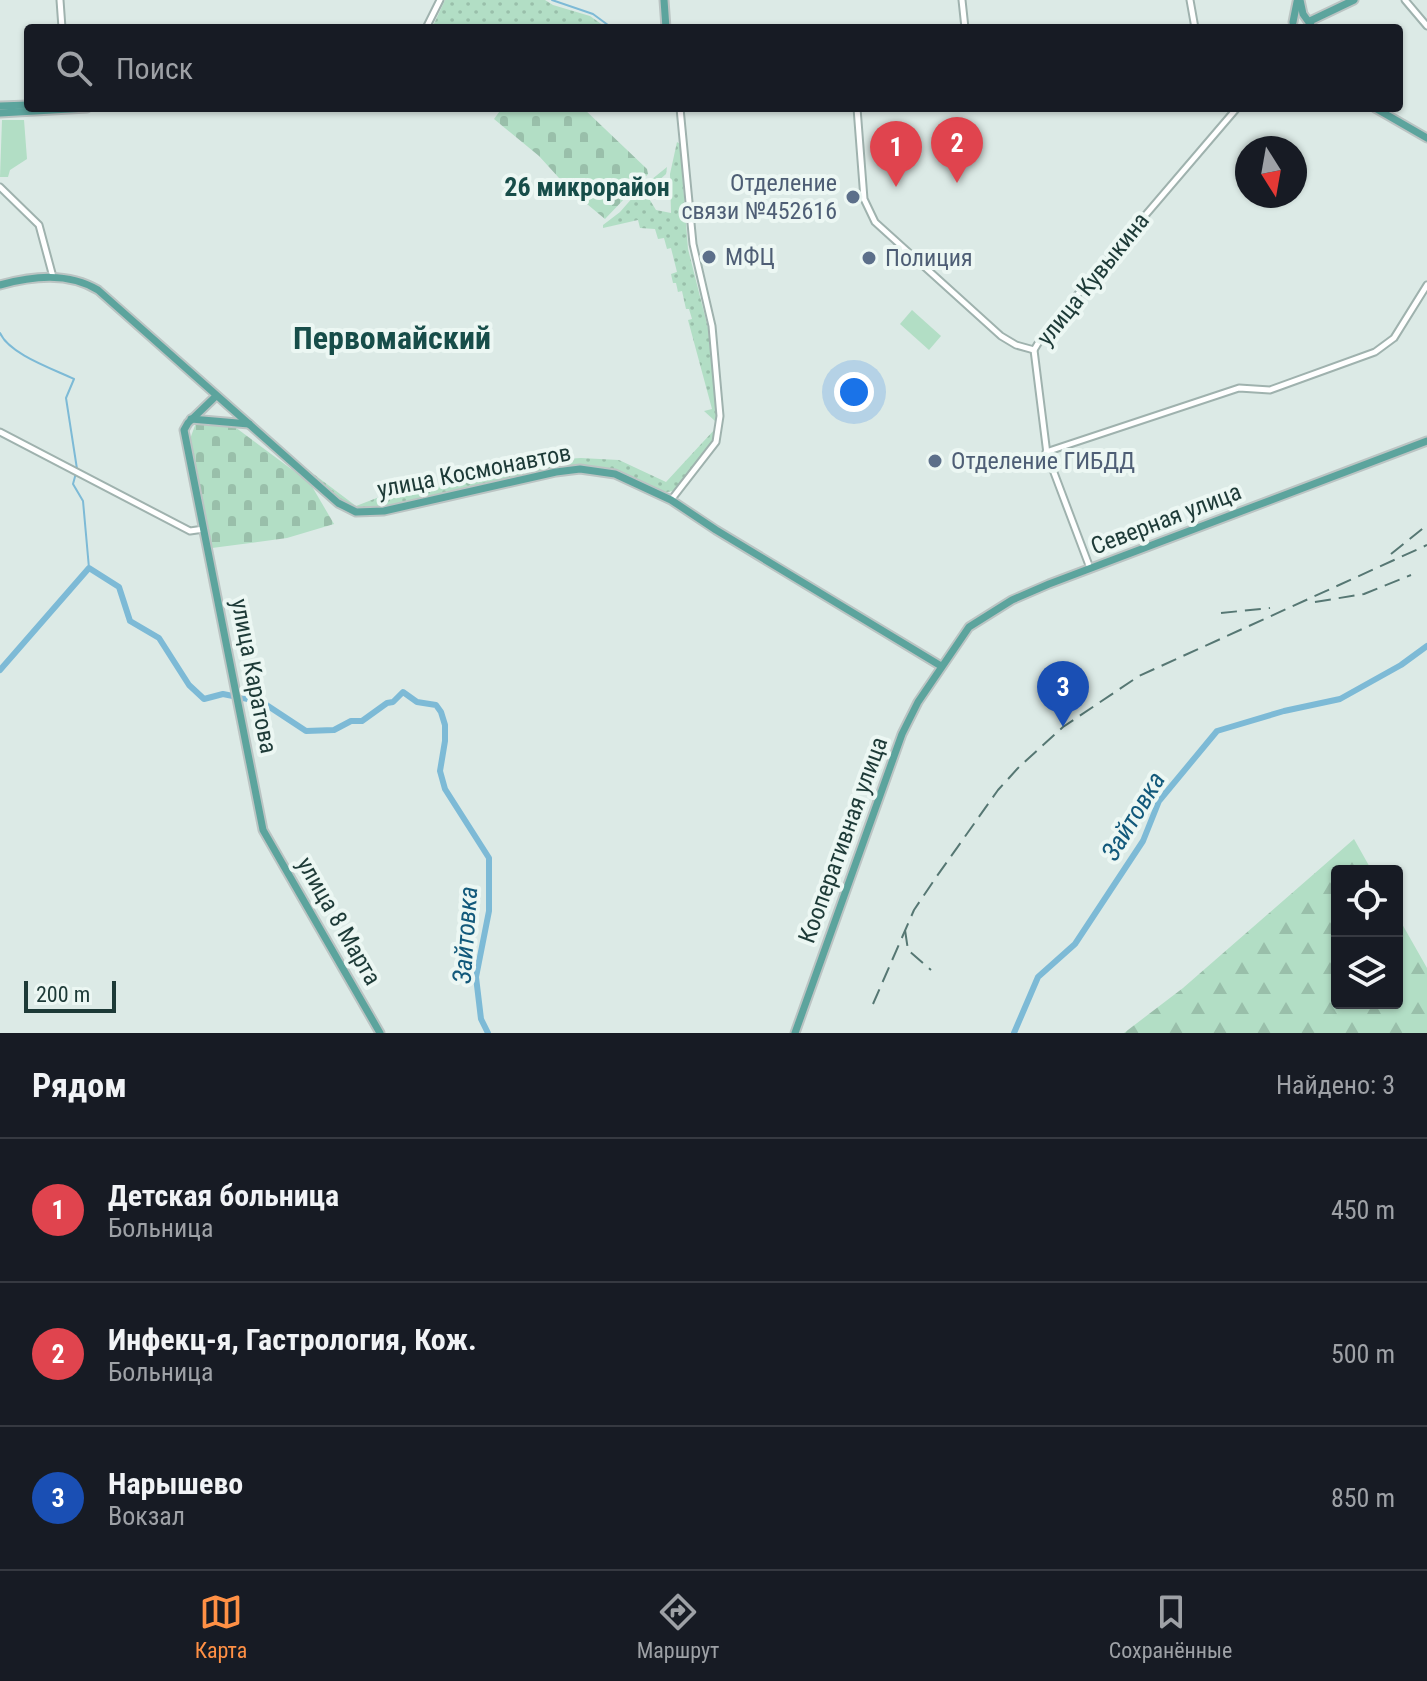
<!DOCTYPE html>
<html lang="ru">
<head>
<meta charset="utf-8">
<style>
  body { margin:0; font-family:"Roboto Condensed",sans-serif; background:#242831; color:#f1f3f6 }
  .controls { position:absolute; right:24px; bottom:24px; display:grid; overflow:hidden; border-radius:8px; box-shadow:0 2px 6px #0004 }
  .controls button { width:72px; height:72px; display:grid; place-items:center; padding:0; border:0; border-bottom:2px solid #363941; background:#171b24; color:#f1f3f6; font:40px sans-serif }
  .compass { position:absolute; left:1235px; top:136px; width:72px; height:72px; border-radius:50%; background:#171b24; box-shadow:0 2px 6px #0004; rotate:169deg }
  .scale { position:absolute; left:24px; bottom:20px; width:92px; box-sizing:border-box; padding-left:8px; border:4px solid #1d3a37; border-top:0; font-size:22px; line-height:28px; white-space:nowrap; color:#1d3a37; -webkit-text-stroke:6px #ecf7f3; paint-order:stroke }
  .you { position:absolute; left:854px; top:392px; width:28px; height:28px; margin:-20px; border:6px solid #fff; border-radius:50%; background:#1a73e8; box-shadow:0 0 0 12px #1a73e833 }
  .badge { display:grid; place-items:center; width:52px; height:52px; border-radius:50%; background:#ff9045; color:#fff; font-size:26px; font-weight:700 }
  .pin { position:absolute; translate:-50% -66px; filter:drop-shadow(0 2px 4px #0008) }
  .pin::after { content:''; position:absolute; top:42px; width:28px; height:24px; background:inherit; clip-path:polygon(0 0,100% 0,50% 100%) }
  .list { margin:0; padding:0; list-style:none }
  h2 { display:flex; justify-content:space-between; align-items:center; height:104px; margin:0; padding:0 32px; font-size:34px }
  h2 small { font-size:26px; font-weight:400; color:#9ea1a6 }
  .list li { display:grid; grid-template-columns:52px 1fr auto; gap:24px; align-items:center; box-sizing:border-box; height:144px; padding:0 32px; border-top:2px solid #363941 }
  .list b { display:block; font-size:30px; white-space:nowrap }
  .list p { margin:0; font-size:26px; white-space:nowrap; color:#9ea1a6 }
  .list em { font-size:26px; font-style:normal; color:#9ea1a6 }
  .icon { flex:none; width:44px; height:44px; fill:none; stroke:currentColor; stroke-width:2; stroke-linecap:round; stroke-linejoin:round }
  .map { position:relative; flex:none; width:1427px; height:1033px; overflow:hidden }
  .search { position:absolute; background:#171b24; box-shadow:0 2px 6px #0004; left:24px; right:24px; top:24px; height:88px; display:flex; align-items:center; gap:20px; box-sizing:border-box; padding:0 28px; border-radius:8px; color:#9ea1a6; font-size:30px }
  .sheet { height:536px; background:#171b24 }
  nav { display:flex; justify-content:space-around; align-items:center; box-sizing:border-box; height:112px; border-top:2px solid #363941; background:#171b24; font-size:22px; color:#9ea1a6 }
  nav a { display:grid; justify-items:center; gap:4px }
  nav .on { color:#ff9045 }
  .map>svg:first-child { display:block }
  .grass { fill:url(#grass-dots) }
  .forest { fill:url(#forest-firs) }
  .cemetery { fill:url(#cemetery-stones) }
  .park { fill:#b2dec5 }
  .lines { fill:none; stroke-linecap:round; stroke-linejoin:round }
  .stream { stroke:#7dbad6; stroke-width:2 }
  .river { stroke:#7dbad6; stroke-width:6 }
  .minor-casing { stroke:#9fb2ae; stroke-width:9 }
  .major-casing { stroke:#bbc4c3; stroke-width:11 }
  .minor { stroke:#fff; stroke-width:5 }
  .major { stroke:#5ca49d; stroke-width:7 }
  .rail { stroke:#567773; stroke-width:2; stroke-dasharray:16 8; stroke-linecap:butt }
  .service-dot { fill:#5c6f8a; stroke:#ecf7f3; stroke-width:3 }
  .labels { text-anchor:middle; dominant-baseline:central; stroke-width:8; stroke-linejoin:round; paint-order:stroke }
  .service-label { font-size:24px; fill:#4e5e75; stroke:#ecf7f3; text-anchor:start }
  .street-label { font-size:24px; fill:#1d3a37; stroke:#ecf7f3 }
  .neighbourhood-label { font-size:26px; font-weight:bold; fill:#174d49; stroke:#ecf7f3 }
  .water-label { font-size:26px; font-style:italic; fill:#12597b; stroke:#ecf7f3 }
  .district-label { font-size:32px; font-weight:bold; fill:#174d49; stroke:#ecf7f3 }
</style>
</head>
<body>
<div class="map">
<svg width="1427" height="1033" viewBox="0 0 1427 1033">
  <defs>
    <pattern id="grass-dots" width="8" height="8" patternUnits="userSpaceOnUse" patternTransform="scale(2)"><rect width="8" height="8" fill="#b2dec5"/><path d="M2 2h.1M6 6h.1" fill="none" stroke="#99bfaa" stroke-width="1.8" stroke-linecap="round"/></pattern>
    <pattern id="forest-firs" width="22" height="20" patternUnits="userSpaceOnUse" patternTransform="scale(2)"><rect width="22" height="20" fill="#b2dec5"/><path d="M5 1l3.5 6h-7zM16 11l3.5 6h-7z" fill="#99bfaa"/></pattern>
    <pattern id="cemetery-stones" width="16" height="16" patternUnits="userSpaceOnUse" patternTransform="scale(2)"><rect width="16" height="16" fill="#b2dec5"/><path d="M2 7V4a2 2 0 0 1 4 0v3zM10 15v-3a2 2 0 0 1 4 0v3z" fill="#99bfaa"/></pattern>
  </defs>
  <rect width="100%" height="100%" fill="#dceae6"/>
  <g class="grass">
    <path d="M445,0H545L553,5L590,16L607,28H432Z"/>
    <path d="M677,142L680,144L688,249L708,328L718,428L712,446L673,491L662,493L641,482L572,467L542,471L378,510H359L342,504L291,457L356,506L382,496L384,500L548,460L581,458L619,460L666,482L715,429V421L704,411L712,409L688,320L692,319L689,309H686L682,291L678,292L676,283H673L671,274L677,272L671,248L667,249L664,238L658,239L655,229L640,228L638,220L603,228V225L620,212L641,188L667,167L666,174L648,190V197L656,210L671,213L670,174Z"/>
  </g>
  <path class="forest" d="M1354,839L1372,871H1337V1003H1397V915L1427,968V1033H1124L1183,988Z"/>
  <g class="cemetery">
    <path d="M502,108H583L647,169L648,174L605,219L569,189L539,156L494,119Z"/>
    <path d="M197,420L235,427L310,483L334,524L287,538L212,548L190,439Z"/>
  </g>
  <g class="park">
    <path d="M2,120H24L27,159L10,170L8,177H0Z"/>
    <path d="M912,310L941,336L929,350L900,324Z"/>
  </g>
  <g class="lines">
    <g class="stream">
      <path d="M552,0L593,14L612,28"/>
      <path d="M0,333C9,354 53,369 74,379L66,398L77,469"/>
      <path d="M76,473L73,484L83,501L89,568"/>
    </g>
    <g class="river">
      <path d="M0,670L89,568L119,587L130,621L159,638L189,685L204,699L223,694L262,702L306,731L334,730L351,721H362L387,703L393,702L403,692L417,702L436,705L441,712L445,725V741L440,771L445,789L489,858V911L476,977L481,1019L488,1033"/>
      <path d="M1014,1033L1038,977L1075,944L1143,841L1159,801L1217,731L1284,711L1340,699L1401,665L1427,646"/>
    </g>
    <defs>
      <g id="minor">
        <path d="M60,0L62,28"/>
        <path d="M962,0L965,28"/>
        <path d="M1190,0L1195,28"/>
        <path d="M1405,0L1427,26"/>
        <path d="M426,28L440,0"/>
        <path d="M857,108L864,199L875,222L1001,336L1016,345L1034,350"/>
        <path d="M0,187L39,225L53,277"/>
        <path d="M0,432L190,531L204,529"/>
        <path d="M1046,452L1239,388L1270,390L1375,352L1394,338L1427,285"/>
        <path d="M671,500L716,442L720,416L712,326L693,244L680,108"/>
        <path d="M1090,568L1047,454L1034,350L1043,335L1237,108"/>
      </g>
      <g id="major">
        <path d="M664,0L666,28"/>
        <path d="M1300,0L1303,14L1313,28"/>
        <path d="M1310,21L1354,0"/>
        <path d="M1293,22L1297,2"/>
        <path d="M0,106L28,105"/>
        <path d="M1375,108L1427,138"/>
        <path d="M0,113L87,108"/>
        <path d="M0,285C33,276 68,272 98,290L338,503L356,512L384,511L556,472L580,469L615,474L671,500L716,530L941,666"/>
        <path d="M216,396L188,423L184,430L263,830L380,1033"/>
        <path d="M191,419L249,424"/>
        <path d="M795,1033L902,734L918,702L969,627L1012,600L1049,584L1427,441"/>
      </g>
    </defs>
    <use href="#minor" class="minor-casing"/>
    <use href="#major" class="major-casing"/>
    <use href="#minor" class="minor"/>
    <use href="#major" class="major"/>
    <g class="rail">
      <path d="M1391,554L1427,525"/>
      <path d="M1315,602L1364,594L1411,575"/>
      <path d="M1221,613L1270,608"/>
      <path d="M905,930L908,950L931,970"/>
      <path d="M873,1004L914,910L937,876L998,790L1019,767L1063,727L1139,676L1427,545"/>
    </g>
  </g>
  <g class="service-dot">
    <circle cx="853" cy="197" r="8"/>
    <circle cx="709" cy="257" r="8"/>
    <circle cx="869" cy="258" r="8"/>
    <circle cx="935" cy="461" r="8"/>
  </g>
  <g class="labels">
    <g class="service-label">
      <text x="837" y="183" text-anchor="end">Отделение<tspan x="837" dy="28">связи №452616</tspan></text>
      <text x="725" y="257">МФЦ</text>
      <text x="885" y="258">Полиция</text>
      <text x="951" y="461">Отделение ГИБДД</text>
    </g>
    <g class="street-label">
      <text transform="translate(1093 279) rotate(-51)">улица Кувыкина</text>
      <text transform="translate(474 471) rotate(-11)">улица Космонавтов</text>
      <text transform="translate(1166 519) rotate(-21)">Северная улица</text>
      <text transform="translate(254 676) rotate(79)">улица Каратова</text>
      <text transform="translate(843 840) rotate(-70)">Кооперативная улица</text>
      <text transform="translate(339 921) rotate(60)">улица 8 Марта</text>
    </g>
    <g class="neighbourhood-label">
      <text x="587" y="187">26 микрорайон</text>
    </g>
    <g class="water-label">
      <text transform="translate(1133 816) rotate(-59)">Зайтовка</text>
      <text transform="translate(465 935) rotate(-86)">Зайтовка</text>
    </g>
    <g class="district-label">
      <text x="392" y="338">Первомайский</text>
    </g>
  </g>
</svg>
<div class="controls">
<button><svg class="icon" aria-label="locate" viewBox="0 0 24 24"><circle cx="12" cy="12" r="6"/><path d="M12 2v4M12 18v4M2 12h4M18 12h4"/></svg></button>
<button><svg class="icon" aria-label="layers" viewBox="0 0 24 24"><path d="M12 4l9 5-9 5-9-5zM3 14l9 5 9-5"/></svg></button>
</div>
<svg class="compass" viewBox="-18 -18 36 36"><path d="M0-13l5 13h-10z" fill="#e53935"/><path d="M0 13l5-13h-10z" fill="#9ea1a6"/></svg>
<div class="scale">200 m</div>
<div class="you"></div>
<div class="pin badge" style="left:896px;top:187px;background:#e0444e">1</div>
<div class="pin badge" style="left:957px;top:183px;background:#e0444e">2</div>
<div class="pin badge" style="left:1063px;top:727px;background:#1a4fb4">3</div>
<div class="search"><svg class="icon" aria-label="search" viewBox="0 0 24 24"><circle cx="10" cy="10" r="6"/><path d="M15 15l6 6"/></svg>Поиск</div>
</div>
<section class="sheet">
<h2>Рядом<small>Найдено: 3</small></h2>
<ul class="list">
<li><span class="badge" style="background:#e0444e">1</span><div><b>Детская больница</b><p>Больница</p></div><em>450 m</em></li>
<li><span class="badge" style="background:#e0444e">2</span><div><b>Инфекц-я, Гастрология, Кож.</b><p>Больница</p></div><em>500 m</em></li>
<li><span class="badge" style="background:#1a4fb4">3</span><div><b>Нарышево</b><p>Вокзал</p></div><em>850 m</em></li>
</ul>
</section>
<nav>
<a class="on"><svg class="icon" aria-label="map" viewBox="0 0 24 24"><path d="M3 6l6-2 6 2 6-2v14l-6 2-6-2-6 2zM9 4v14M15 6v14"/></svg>Карта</a>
<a><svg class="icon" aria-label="directions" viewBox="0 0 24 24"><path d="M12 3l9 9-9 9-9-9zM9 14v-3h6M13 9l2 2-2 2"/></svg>Маршрут</a>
<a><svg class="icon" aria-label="saved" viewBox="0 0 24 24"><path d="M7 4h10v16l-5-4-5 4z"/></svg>Сохранённые</a>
</nav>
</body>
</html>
